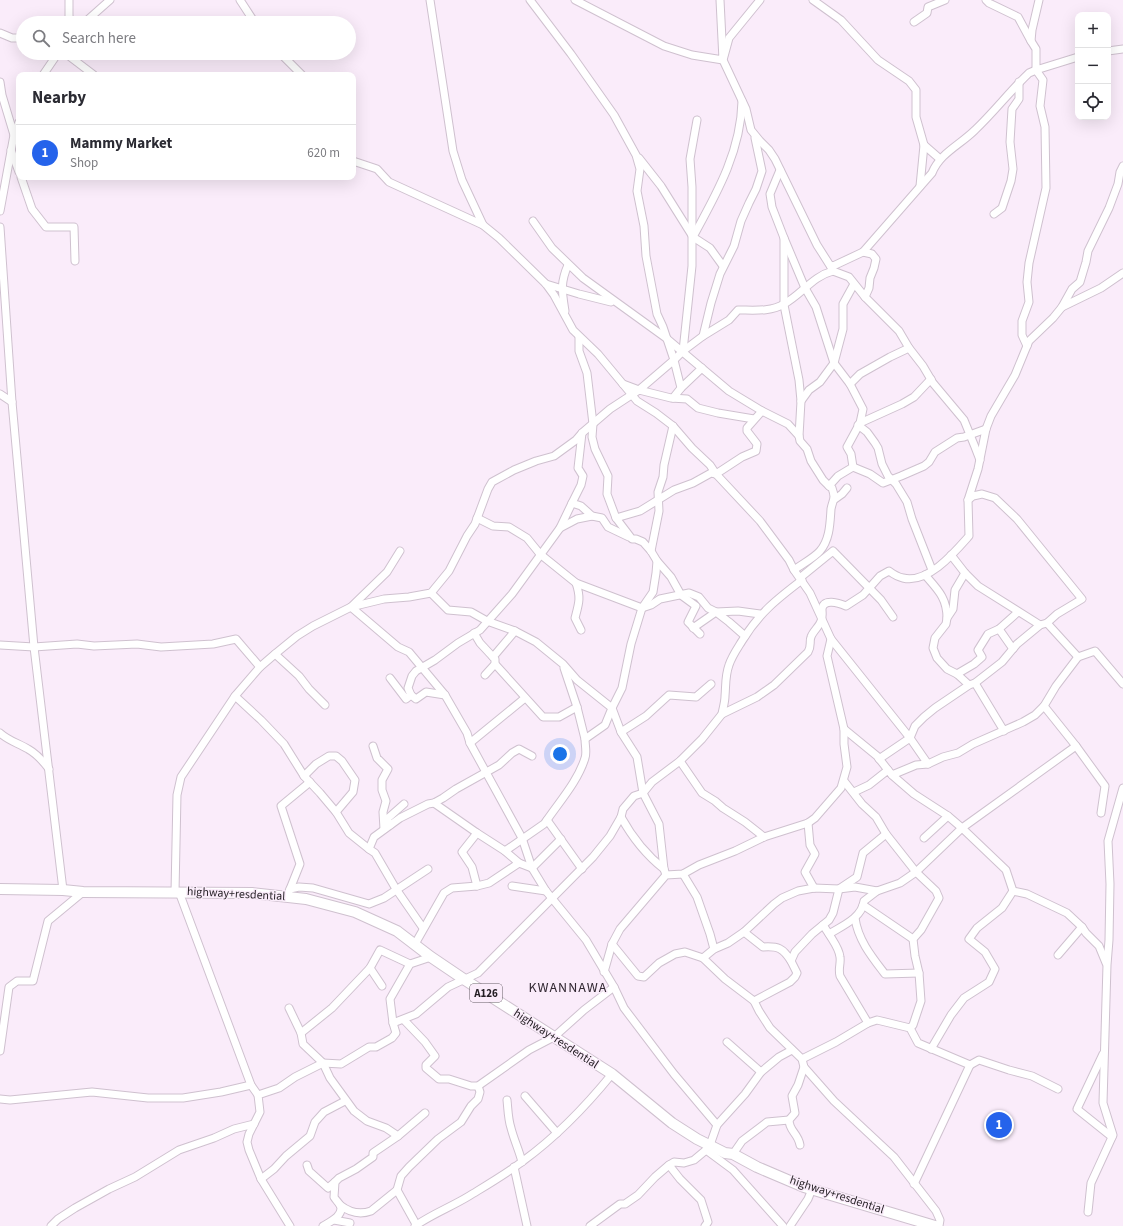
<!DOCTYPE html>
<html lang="en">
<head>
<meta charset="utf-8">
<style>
  body { margin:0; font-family:"Source Sans 3",sans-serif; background:#f2f2f3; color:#2b2b33 }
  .controls { position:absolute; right:12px; top:12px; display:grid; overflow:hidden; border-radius:8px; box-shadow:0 4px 16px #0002 }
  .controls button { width:36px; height:36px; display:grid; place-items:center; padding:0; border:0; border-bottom:1px solid #e1e1e2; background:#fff; color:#2b2b33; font:20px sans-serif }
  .you { position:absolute; left:560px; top:754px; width:14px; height:14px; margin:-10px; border:3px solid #fff; border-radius:50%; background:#1a73e8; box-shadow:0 0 0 6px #1a73e833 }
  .badge { display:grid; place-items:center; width:26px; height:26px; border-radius:50%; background:#2563eb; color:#fff; font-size:13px; font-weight:700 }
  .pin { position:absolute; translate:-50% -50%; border:2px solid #fff; box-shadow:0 1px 4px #0006 }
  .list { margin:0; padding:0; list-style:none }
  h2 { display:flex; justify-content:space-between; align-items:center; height:52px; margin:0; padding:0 16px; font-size:17px }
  h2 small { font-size:13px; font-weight:400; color:#7c7c81 }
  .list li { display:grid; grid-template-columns:26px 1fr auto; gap:12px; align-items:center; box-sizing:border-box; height:56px; padding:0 16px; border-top:1px solid #e1e1e2 }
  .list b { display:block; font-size:15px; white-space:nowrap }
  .list p { margin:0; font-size:13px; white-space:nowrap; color:#7c7c81 }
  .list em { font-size:13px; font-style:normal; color:#7c7c81 }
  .icon { flex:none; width:22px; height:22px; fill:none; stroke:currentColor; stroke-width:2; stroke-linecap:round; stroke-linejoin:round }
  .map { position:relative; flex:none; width:1123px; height:1226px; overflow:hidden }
  .search { position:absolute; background:#fff; box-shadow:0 4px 16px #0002; left:16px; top:16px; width:340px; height:44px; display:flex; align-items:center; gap:10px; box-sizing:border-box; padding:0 14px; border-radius:22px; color:#7c7c81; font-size:15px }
  .panel { position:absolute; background:#fff; box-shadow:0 4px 16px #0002; left:16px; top:72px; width:340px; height:108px; border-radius:8px }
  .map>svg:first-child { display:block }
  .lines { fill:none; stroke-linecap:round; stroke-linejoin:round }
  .minor-casing { stroke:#cfc1cf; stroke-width:9 }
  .highway-casing { stroke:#cfc1cf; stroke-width:12 }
  .minor { stroke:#fff; stroke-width:7 }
  .highway { stroke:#fff; stroke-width:10 }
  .labels { text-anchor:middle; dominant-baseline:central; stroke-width:3; stroke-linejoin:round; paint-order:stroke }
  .shield { fill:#faecfa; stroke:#645c64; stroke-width:1 }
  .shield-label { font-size:11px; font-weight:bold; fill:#241f24 }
  .street-label { font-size:12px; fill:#241f24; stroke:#faecfa }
  .quarter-label { font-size:14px; letter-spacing:1px; fill:#332933; stroke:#faecfa }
</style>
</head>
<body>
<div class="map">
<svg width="1123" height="1226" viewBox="0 0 1123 1226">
  <rect width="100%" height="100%" fill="#faecfa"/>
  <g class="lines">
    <defs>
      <g id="minor">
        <path d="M69,0V16L71,23"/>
        <path d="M240,0L255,23"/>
        <path d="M430,0L453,151L462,180L483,225L499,238L546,284L554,295L573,330L598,354L637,401L656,413L673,426L692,448L710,465L716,474L760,521L789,560L794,570L810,593L831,639L910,738L928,764"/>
        <path d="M530,0L571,54L614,115L636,155L640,169L637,191L644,226L646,256L657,314L663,327L674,360L639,390L623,384"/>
        <path d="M575,0L664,46L692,55L723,60L720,0"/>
        <path d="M760,0L729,38L723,60L746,109L751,130L760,141L769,150L775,159L817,245L831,267L863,252"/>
        <path d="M813,0L841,20L878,60L909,81L916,90V117L924,145L940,159"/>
        <path d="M986,0L989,3L1018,17L1031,41"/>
        <path d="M1039,0L1032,30L1031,41L1036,49V70L1078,57"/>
        <path d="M914,22L927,13L928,7L945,0"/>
        <path d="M84,23L110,0"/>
        <path d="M0,33L12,38H23"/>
        <path d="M1108,51L1123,49"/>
        <path d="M65,53L94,75"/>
        <path d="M280,53L302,75"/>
        <path d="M43,75L58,53"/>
        <path d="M0,82L2,95L14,135"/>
        <path d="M11,150L19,172"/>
        <path d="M639,158L661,186L693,237L710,248L723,266"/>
        <path d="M353,161L377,169L389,182L483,225"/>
        <path d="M780,170L770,194L772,207L784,238V305L799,380L801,401L799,436"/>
        <path d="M21,177L32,209L46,227H74L75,261"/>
        <path d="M920,186L924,145"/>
        <path d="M0,211L14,135L19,122"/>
        <path d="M994,214L1002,208L1011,181L1013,169L1010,142L1012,109L1019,99V82"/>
        <path d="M533,221L552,248L583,278L666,338L729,391L762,411L788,424L799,436L800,441L807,449L811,461L823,480L829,486"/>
        <path d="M0,227L12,402L34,647L63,890"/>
        <path d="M694,235C717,193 741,151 742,101"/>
        <path d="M784,238L805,288L816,307L834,363L850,384L863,409L860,423L847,447L851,454L853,467L838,476L829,486L832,488C836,499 833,499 831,509C830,523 830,539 820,551C814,558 802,564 794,570"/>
        <path d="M833,271L849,277L865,297"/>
        <path d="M546,284L579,294L611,302"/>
        <path d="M1062,307L1101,288L1123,273"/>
        <path d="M565,311C562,292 560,283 568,265"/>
        <path d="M703,336L729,320L738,310C753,310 771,312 784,304C802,294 813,276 833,271L831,267"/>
        <path d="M579,337V351L587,373L593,424L592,437L595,449L608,476L607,494L616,518L632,539H636L643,542L651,551L657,561L656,573L653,592L642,608L631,644L622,688L612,708L621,732L637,757L643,793L659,824L664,869L666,875"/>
        <path d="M909,348L899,331L865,297L869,288L870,278L874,268L876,259L872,254L863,252L932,173C940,153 960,145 975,130C994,112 1010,91 1029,73L1036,70L1043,80L1040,106L1045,127L1046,188L1029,263L1027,282L1029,302L1022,321V335L1027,346"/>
        <path d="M683,351L692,266V187L690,159L697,120"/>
        <path d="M850,384L860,374L890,357L909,348L923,366L933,383L964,420L975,447L980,460"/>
        <path d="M681,388L702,368"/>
        <path d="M0,394L12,402"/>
        <path d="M673,398L681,388L674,360L683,351L703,336L711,303L720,274L734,246L741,221L749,203L756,189L762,171L755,138"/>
        <path d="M801,401L809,390L820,382L834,363L843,329V304L854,284"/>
        <path d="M860,423L902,404L914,397L931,379"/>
        <path d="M858,425L867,432L875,443L878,448L882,464L888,476L896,484L907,502L912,519L932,570"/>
        <path d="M582,433L578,468L583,476L581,485L572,503L581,506L592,516L602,518L608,527L629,537"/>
        <path d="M853,467L870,474L883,483L901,476L924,466L929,462L935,452L957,438L964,437L986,429"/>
        <path d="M835,499L842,494L847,488"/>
        <path d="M477,518L493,526L509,527L527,538L540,554L576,583L642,608L651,605L660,599L689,593L699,597L708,608L716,612L729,622L745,636"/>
        <path d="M616,518L640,511L674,490L693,483L711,473L716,474L742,457L756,451L757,444L747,431V428L762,411"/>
        <path d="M560,528L572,503"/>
        <path d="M400,551L387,572L351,607L398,647L409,652L445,695L467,733L470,743L522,838L532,868L546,891L586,940L614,987L624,1008L674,1074L717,1125"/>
        <path d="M651,551L659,511L658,492L663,477L664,465L673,426"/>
        <path d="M951,555L965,573L978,586L1040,625"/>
        <path d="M657,561L671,577L681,595L696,606L688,622L700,634"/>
        <path d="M965,573L955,590L953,609L947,618L946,624L935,638L933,648L937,658L947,669L957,674L969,685"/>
        <path d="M925,575C938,590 947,598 947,618"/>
        <path d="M801,577L833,551L881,600L893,617"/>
        <path d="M576,583C581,598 579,603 575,618L581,630"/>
        <path d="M1047,623L1078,657"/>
        <path d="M693,628L716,612L738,611L760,614"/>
        <path d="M999,629L1013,649"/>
        <path d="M474,633L480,643L493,657"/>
        <path d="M0,645L34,647L77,644L94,646L137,644L161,647L213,644L236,639L260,667"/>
        <path d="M275,654L299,676L309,689L325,705"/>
        <path d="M495,664L543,717H559L577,707"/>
        <path d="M564,668L577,707L585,739"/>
        <path d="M957,674L974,664L982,657L978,650L988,634L999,629L1018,612"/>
        <path d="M485,675L495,664V659L493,657L515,631"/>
        <path d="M390,678L406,699L411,695"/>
        <path d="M975,683L1004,731"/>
        <path d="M445,695L426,692L416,699L411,695L408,688L412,676L416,671L435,660L458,643L480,630L512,594L560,528L577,519L592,516"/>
        <path d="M235,696L261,720L284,744L304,776L320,793L336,812L349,833L369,849"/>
        <path d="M1044,706L1076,746L1105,786L1101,813"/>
        <path d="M722,714C723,708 725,702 725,696C726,685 725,676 729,665C732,656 737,649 742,641C759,613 777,599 802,580"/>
        <path d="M844,729L877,756L888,770"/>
        <path d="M621,732L646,716L669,695L696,697L711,684"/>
        <path d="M0,733C9,741 18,743 28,749C37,754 43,761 49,769"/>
        <path d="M470,743L525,698"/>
        <path d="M373,746L377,758L388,769L382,780V790L386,801L383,812L384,829"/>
        <path d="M879,759L910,738L915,726L924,717L935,708L969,685L975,683L1002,662L1017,644L1040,625L1047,623L1057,614L1082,599L1017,519L995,498L982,494L973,496L968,500"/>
        <path d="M680,761L702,793L715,801L723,808L745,822L764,837"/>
        <path d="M892,775L914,794L948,816L962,828L1006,870L1013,891L1002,908L977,928L969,939L985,952L995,969L989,982L964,998L951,1015L931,1049"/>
        <path d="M304,776L316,764L329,756H336L342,761L355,780L353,792L336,812"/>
        <path d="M854,792L869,785L888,770L892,775L916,765L928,764L943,757L958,753L973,744L1023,722L1035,715L1044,706L1056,686L1078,657L1095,651L1123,684"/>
        <path d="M434,803L477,833L505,851"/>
        <path d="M621,817C632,837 645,854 664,869"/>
        <path d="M547,820L582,869"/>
        <path d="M808,823L810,845L815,854L805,872L814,888"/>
        <path d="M390,825L387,819L404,804"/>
        <path d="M477,833L462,852L472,867L477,886"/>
        <path d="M924,838L948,816"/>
        <path d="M519,863L532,868L561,839"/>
        <path d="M683,874L697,897L710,934L714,949"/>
        <path d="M512,886L546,891"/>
        <path d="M290,889L300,864L281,806L310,782"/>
        <path d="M1013,891L1027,894L1067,913L1082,927L1086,933L1099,946L1106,963"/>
        <path d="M175,892L177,795L181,777L235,696L260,667L275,654L297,636L313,626L351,607L384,599L409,597L431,593L449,571L467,536L475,524L488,489L492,482L514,470L536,461L554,456L576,440L582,433L610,409L639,390L671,398L687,399L698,408L718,413L754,419"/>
        <path d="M179,892L251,1085L258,1095"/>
        <path d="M287,896L290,889L299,887L313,888L369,904L384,898L428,869"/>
        <path d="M863,905L913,939"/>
        <path d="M855,918C858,940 872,957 885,974L919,973"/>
        <path d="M823,925L829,934C842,926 862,918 864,901L877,891"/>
        <path d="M423,928L396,889L375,853L369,849L374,837L400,818L428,804L434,803L443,798L456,789L499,765L512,753L519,749L532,756"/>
        <path d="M744,932L763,947C778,946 783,948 791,961"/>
        <path d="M829,934C833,941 839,948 840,957C841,964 838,968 840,976L868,1023"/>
        <path d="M415,944L444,893L452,888L477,886L489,883L519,863L505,851L544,824L547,820C560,801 578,781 585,758C587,753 585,745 585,739L605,725L612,708L577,680L563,664L536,642L515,631L487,621L471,612L448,610L431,593"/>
        <path d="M612,944L638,976L644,977L659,963L675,954L685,952L703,958L725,979L754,1001L759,1011L770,1028L802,1059L804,1067L834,1101L894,1157L936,1211L940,1220L939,1226"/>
        <path d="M1058,955L1082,927"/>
        <path d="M703,958L714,949L728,943L744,932L774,904L782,898L798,891L814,888L839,889L855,887L877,891L900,883L916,872L962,828L1076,746"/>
        <path d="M370,968L382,986"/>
        <path d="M604,972L612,944L620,929L666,875L683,874L699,865L735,851L764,837L808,823L815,818L841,788L847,767L844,744V729L827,656L831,639"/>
        <path d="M754,1001L790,982L795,977L797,973L791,961L795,952L812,934L829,920L833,913L839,889L857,877L863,853L886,834"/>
        <path d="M289,1008L301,1033L303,1044L323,1063L330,1078L354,1111L367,1121L386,1128L398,1136"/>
        <path d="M404,1020L425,1042L435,1056L426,1065V1068L439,1079H449L471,1086H478L529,1050L554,1037L584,1010L614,987"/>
        <path d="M393,1023L416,1014L448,987L478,973L593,857L610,836L621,817L623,809L634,796L643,793L652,782L680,761L702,739L722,714L757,697L774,685L808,652C812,645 809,642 811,637C813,631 819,627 821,621C823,617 822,613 822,609C823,598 839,603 846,606L863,595L880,576L889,571C893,574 898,577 903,578C928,584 954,553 969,536L968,500L978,469L986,429L991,416L1015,375L1029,341L1053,318L1062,307L1072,289L1080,282L1086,262L1088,251L1109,208L1118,184L1120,172L1123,166"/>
        <path d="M910,1028L918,1043L970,1065L979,1060L1009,1070L1032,1076L1058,1089"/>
        <path d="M301,1033L332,1008L370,968L380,950L410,964"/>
        <path d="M727,1042L761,1072"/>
        <path d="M0,1051L9,987L17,981H33L48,921L83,892"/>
        <path d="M1103,1054L1077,1109L1112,1137"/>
        <path d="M802,1059L836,1042L868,1023L877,1020L910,1028L913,1025L921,1001L919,973L915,956L913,939L921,930L939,898L936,891L916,872L886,834L876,817L862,804L844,781"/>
        <path d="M525,1096L557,1133"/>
        <path d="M0,1099L10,1100L92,1092L148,1098H183L221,1092L251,1085"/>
        <path d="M507,1100C508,1109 508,1119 511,1128C514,1140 519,1150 522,1162"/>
        <path d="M800,1145C798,1133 789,1131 789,1120L795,1113L792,1096L798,1085L804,1067"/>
        <path d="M706,1150L733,1170L783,1226"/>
        <path d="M733,1154L742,1141L767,1122L789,1120"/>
        <path d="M307,1165L309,1171L328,1188L335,1182"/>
        <path d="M669,1165L680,1179L701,1200L708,1222L705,1226"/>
        <path d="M514,1167L527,1226"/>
        <path d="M261,1179L274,1169L286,1156L310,1136L315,1122L324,1112L345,1101"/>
        <path d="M914,1184L970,1065"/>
        <path d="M397,1190L417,1226"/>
        <path d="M340,1205C349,1212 360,1215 371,1211L397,1190L401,1176L409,1167L438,1139L461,1122L471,1106L478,1099L480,1092L478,1086"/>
        <path d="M1088,1212L1091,1183L1113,1135L1103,1103L1107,965L1109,940L1110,884L1108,841L1123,788"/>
        <path d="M334,1220L350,1223"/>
        <path d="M51,1226L58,1219L75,1208L109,1189L135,1177L179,1150L214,1138L234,1129L254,1124"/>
        <path d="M290,1226L261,1179L249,1150L247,1142L249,1134L260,1112L258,1095L279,1088L295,1077L323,1063L341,1064L369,1047H376L392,1038L396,1033L393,1023L390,999L410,964L431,957"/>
        <path d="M323,1226C330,1222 345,1215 340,1205C338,1202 335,1199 334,1197L335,1182L339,1178L356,1169L373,1157V1153L398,1136L425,1113"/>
        <path d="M415,1226C432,1214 451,1207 469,1196C487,1185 506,1174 523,1161C556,1137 586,1106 612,1074"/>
        <path d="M590,1226L620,1204H625L638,1195L655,1177L669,1165L674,1162L684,1163L694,1160L706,1150L710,1145L717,1125L745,1094L761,1072L779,1057L792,1050"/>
        <path d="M790,1226L808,1199L812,1189"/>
      </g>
      <path id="highway" d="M0,889L63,890L83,892L252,893L306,899L355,912L397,931L431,957L465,980L612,1074L672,1123L697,1139L725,1153L733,1154L757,1167L804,1187L935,1226"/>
    </defs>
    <use href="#minor" class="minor-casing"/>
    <use href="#highway" class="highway-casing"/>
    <use href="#minor" class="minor"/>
    <use href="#highway" class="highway"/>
  </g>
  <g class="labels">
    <rect class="shield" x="470" y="984" width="32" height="18" rx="3"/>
    <g class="shield-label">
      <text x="486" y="993">A126</text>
    </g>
    <g class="street-label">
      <text transform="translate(236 894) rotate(3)">highway+resdential</text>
      <text transform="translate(556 1039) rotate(33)">highway+resdential</text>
      <text transform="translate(837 1195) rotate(18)">highway+resdential</text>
    </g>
    <g class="quarter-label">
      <text x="568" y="988">KWANNAWA</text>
    </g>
  </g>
</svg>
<div class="controls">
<button>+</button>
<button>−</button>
<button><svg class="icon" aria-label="locate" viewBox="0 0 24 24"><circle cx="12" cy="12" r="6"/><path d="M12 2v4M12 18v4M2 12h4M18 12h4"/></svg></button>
</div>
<div class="you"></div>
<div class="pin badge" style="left:999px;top:1125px">1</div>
<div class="search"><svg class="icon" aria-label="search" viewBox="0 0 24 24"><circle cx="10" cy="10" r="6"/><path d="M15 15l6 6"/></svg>Search here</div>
<section class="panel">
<h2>Nearby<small></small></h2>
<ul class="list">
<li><span class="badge">1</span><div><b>Mammy Market</b><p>Shop</p></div><em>620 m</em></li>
</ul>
</section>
</div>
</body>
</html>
